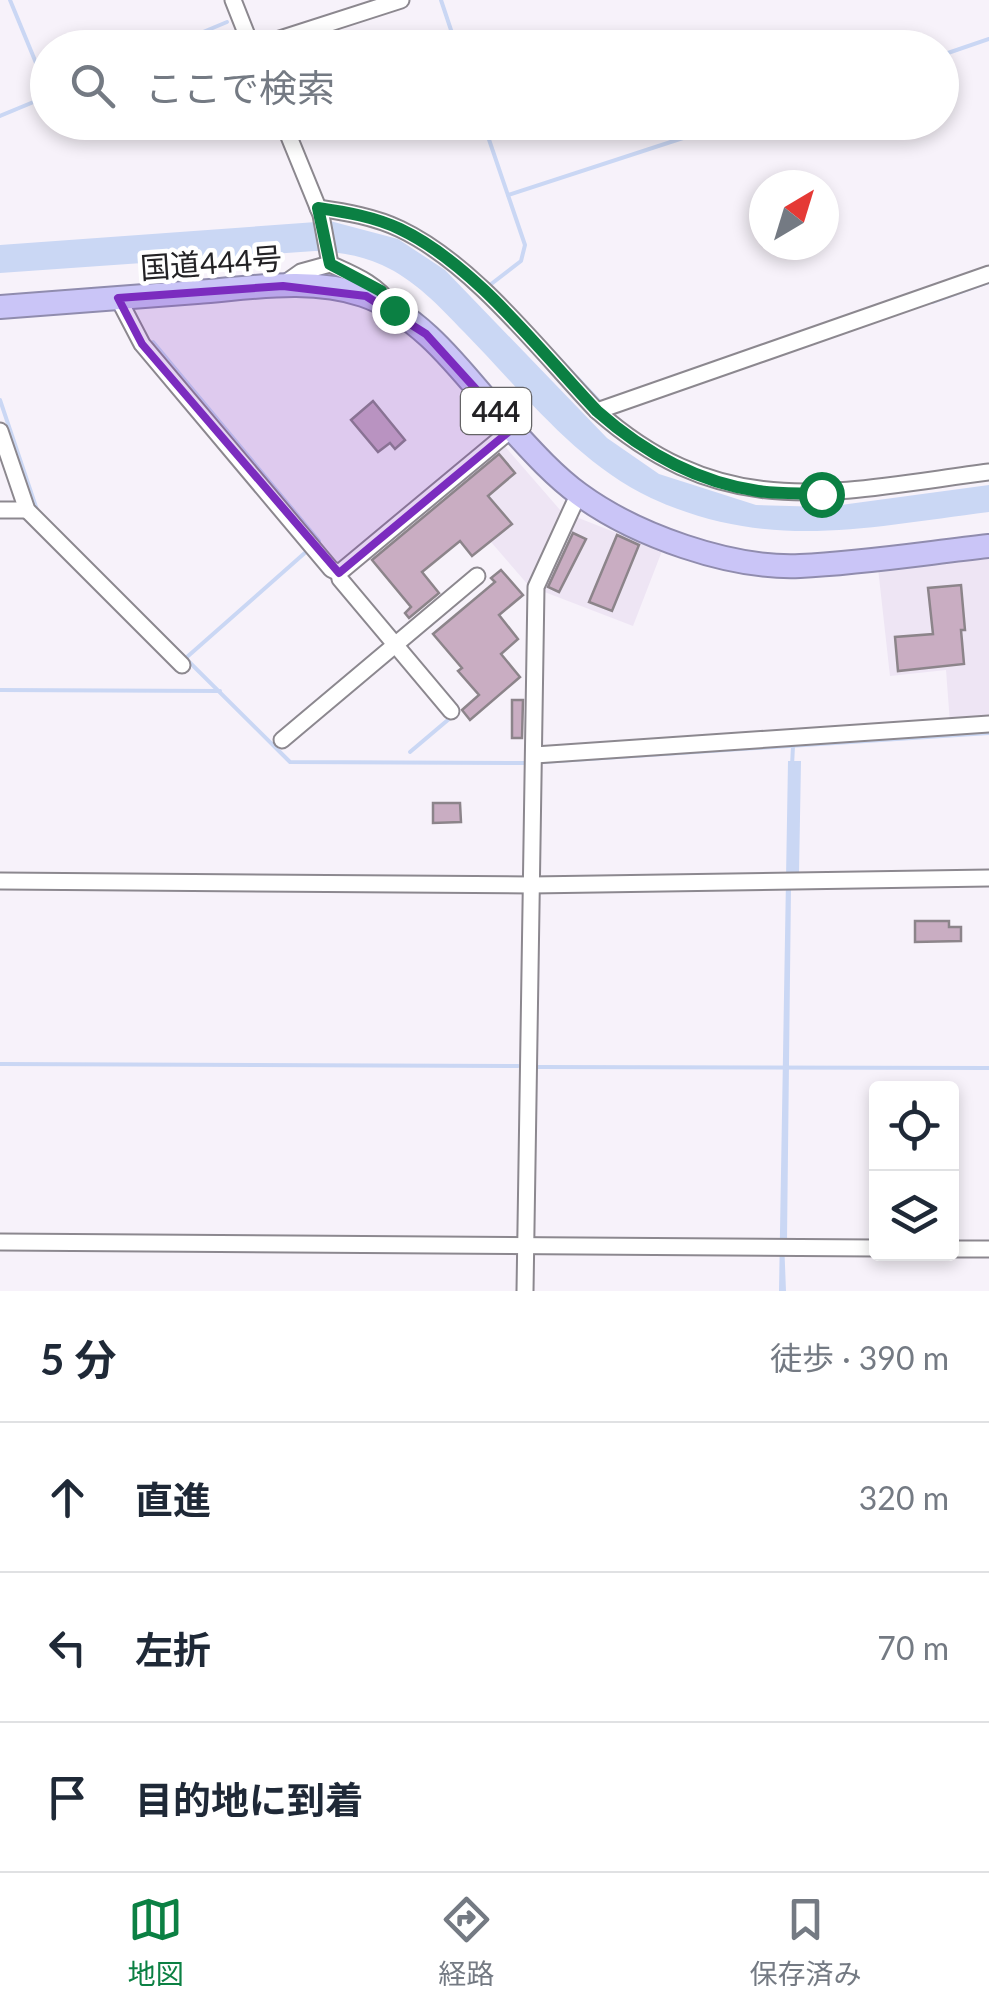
<!DOCTYPE html>
<html lang="ja">
<head>
<meta charset="utf-8">
<style>
  body { margin:0; font-family:Lato,"Noto Sans JP",sans-serif; background:#f6f6f7; color:#1f2937 }
  .controls { position:absolute; right:30px; bottom:30px; display:grid; overflow:hidden; border-radius:10px; box-shadow:0 5px 15px #0003 }
  .controls button { width:90px; height:90px; display:grid; place-items:center; padding:0; border:0; border-bottom:2px solid #e0e1e3; background:#fff; color:#1f2937; font:50px sans-serif }
  .compass { position:absolute; left:749px; top:170px; width:90px; height:90px; border-radius:50%; background:#fff; box-shadow:0 5px 15px #0003; rotate:38deg }
  .stop { position:absolute; width:30px; height:30px; margin:-22px; border:8px solid #0b8043; border-radius:50%; background:#fff }
  .stop.end { background:#0b8043; border-color:#fff; box-shadow:0 2px 10px #0008 }
  .list { margin:0; padding:0; list-style:none }
  h2 { display:flex; justify-content:space-between; align-items:center; height:130px; margin:0; padding:0 40px; font-size:42px }
  h2 small { font-size:32px; font-weight:400; color:#747a83 }
  .list li { display:grid; grid-template-columns:65px 1fr auto; gap:30px; align-items:center; box-sizing:border-box; height:150px; padding:0 40px; border-top:2px solid #e0e1e3 }
  .list b { display:block; font-size:38px; white-space:nowrap }
  .list em { font-size:32px; font-style:normal; color:#747a83 }
  .icon { flex:none; width:55px; height:55px; fill:none; stroke:currentColor; stroke-width:2; stroke-linecap:round; stroke-linejoin:round }
  .map { position:relative; flex:none; width:989px; height:1291px; overflow:hidden }
  .search { position:absolute; background:#fff; box-shadow:0 5px 15px #0003; left:30px; right:30px; top:30px; height:110px; display:flex; align-items:center; gap:25px; box-sizing:border-box; padding:0 35px; border-radius:55px; color:#747a83; font-size:38px }
  .sheet { height:580px; background:#fff }
  nav { display:flex; justify-content:space-around; align-items:center; box-sizing:border-box; height:140px; border-top:2px solid #e0e1e3; background:#fff; font-size:28px; color:#747a83 }
  nav a { display:grid; justify-items:center; gap:5px }
  nav .on { color:#0b8043 }
  .map>svg:first-child { display:block }
  .built { fill:#eee5f4 }
  .water { fill:#cad7f4 }
  .lines { fill:none; stroke-linecap:round; stroke-linejoin:round }
  .stream { stroke:#cad7f4; stroke-width:4 }
  .building { fill:#c9adc2; stroke:#8c848a; stroke-width:2.5 }
  .minor-casing { stroke:#8c888f; stroke-width:19 }
  .highway-casing { stroke:#908cae; stroke-width:26 }
  .minor { stroke:#fff; stroke-width:15 }
  .highway { stroke:#cac5f7; stroke-width:22 }
  .route { stroke:#0b8043; stroke-width:12 }
  .marked { fill:#7b2cbf; fill-opacity:0.2; stroke:#7b2cbf; stroke-width:8; stroke-linejoin:round }
  .labels { text-anchor:middle; dominant-baseline:central; stroke-width:9; stroke-linejoin:round; paint-order:stroke }
  .shield { fill:#fff; stroke:#656466; stroke-width:2.5 }
  .shield-label { font-size:28px; font-weight:bold; fill:#232225 }
  .street-label { font-size:30px; fill:#232225; stroke:#fff }
</style>
</head>
<body>
<div class="map">
<svg width="989" height="1291" viewBox="0 0 989 1291">
  <rect width="100%" height="100%" fill="#f7f2fa"/>
  <g class="built">
    <path d="M502,443L561,511L662,551L633,626L529,586L446,490Z"/>
    <path d="M989,557V720L950,723L946,670L890,676L878,568Z"/>
  </g>
  <g class="water">
    <path d="M330,221L398,239L445,270L607,438L659,474L756,505L826,507L989,485V512C867,527 769,552 651,498C576,463 521,390 464,332C439,306 415,280 382,265C360,255 338,252 315,251L0,273V245Z"/>
    <path d="M788,761H801L799,874L791,888L787,1240H784L786,1291H779Z"/>
  </g>
  <g class="lines">
    <g class="stream">
      <path d="M10,0L48,92"/>
      <path d="M441,0L457,48"/>
      <path d="M165,48L227,22"/>
      <path d="M942,55L989,39"/>
      <path d="M0,116L48,96"/>
      <path d="M483,122L525,245L521,261L486,288"/>
      <path d="M508,195L732,122"/>
      <path d="M932,302L989,282"/>
      <path d="M153,342L319,541"/>
      <path d="M552,351L600,402"/>
      <path d="M0,400L38,513"/>
      <path d="M145,618L290,762L526,763"/>
      <path d="M187,657L307,551"/>
      <path d="M0,690L220,691"/>
      <path d="M410,752L449,719"/>
      <path d="M542,762L989,733"/>
      <path d="M792,766L793,746"/>
      <path d="M0,1064L518,1066"/>
      <path d="M537,1067L989,1068"/>
    </g>
  </g>
  <g class="building">
    <path d="M373,401L405,440L395,449L390,443L378,452L351,420Z"/>
    <path d="M499,454L515,473L488,496L512,524L472,556L460,541L422,572L439,593L409,618L405,613L411,607L372,560Z"/>
    <path d="M573,533L586,539L559,592L548,587Z"/>
    <path d="M617,535L639,545L612,611L589,602Z"/>
    <path d="M501,570L523,595L499,615L518,639L501,654L520,677L470,720L462,710L479,695L458,671L462,668L433,634L495,582L491,578Z"/>
    <path d="M961,585L965,630H961L964,664L898,671L895,637L933,634L928,588Z"/>
    <path d="M512,700H523L522,738H512Z"/>
    <path d="M433,803H460L461,822L433,823Z"/>
    <path d="M915,921H949V927H961V941L915,942Z"/>
  </g>
  <g class="lines">
    <defs>
      <g id="minor">
        <path d="M233,0L252,48"/>
        <path d="M252,48L401,0"/>
        <path d="M283,122L321,215L330,264C354,275 376,283 392,306"/>
        <path d="M318,208C346,212 375,217 400,229C474,264 540,351 597,411C725,524 835,492 989,472"/>
        <path d="M284,284L301,272L330,264"/>
        <path d="M118,298L142,344L331,569L339,573L512,429"/>
        <path d="M597,411L989,274"/>
        <path d="M0,431L27,510L182,665"/>
        <path d="M0,510H27"/>
        <path d="M339,573L340,579L451,711"/>
        <path d="M282,740L477,576"/>
        <path d="M535,755L989,724"/>
        <path d="M0,881L531,885L989,878"/>
        <path d="M0,1242L876,1248"/>
        <path d="M952,1249H989"/>
        <path d="M525,1291L536,587L579,493"/>
      </g>
      <path id="highway" d="M0,307C66,302 131,297 197,292C251,288 310,277 363,295C425,316 466,378 508,425C530,449 553,475 579,494C635,535 730,569 800,566C863,563 926,553 989,546"/>
    </defs>
    <use href="#minor" class="minor-casing"/>
    <use href="#highway" class="highway-casing"/>
    <use href="#minor" class="minor"/>
    <use href="#highway" class="highway"/>
  </g>
  <g class="lines">
    <path class="route" d="M394,310L381,291L330,264L318,208C346,212 375,217 400,229C474,264 540,351 597,411C642,451 697,482 758,491C778,494 801,493 821,494"/>
  </g>
  <path class="marked" d="M283,286L366,296L426,334L512,429L339,573L142,344L118,298Z"/>
  <g class="labels">
    <rect class="shield" x="461" y="388" width="70" height="46" rx="8"/>
    <g class="shield-label">
      <text x="496" y="411">444</text>
    </g>
    <g class="street-label">
      <text transform="translate(211 262) rotate(-4)">国道444号</text>
    </g>
  </g>
</svg>
<div class="controls">
<button><svg class="icon" aria-label="locate" viewBox="0 0 24 24"><circle cx="12" cy="12" r="6"/><path d="M12 2v4M12 18v4M2 12h4M18 12h4"/></svg></button>
<button><svg class="icon" aria-label="layers" viewBox="0 0 24 24"><path d="M12 4l9 5-9 5-9-5zM3 14l9 5 9-5"/></svg></button>
</div>
<svg class="compass" viewBox="-18 -18 36 36"><path d="M0-13l5 13h-10z" fill="#e53935"/><path d="M0 13l5-13h-10z" fill="#747a83"/></svg>
<div class="stop" style="left:821px;top:494px"></div>
<div class="stop end" style="left:394px;top:310px"></div>
<div class="search"><svg class="icon" aria-label="search" viewBox="0 0 24 24"><circle cx="10" cy="10" r="6"/><path d="M15 15l6 6"/></svg>ここで検索</div>
</div>
<section class="sheet">
<h2>5 分<small>徒歩 · 390 m</small></h2>
<ul class="list">
<li><svg class="icon" aria-label="ahead" viewBox="0 0 24 24"><path d="M12 20V5M6 11l6-6 6 6"/></svg><div><b>直進</b></div><em>320 m</em></li>
<li><svg class="icon" aria-label="left" viewBox="0 0 24 24"><path d="M17 20v-9H6M10 6l-5 5 5 5"/></svg><div><b>左折</b></div><em>70 m</em></li>
<li><svg class="icon" aria-label="arrive" viewBox="0 0 24 24"><path d="M6 21V4h12l-3 4 3 4H6"/></svg><div><b>目的地に到着</b></div></li>
</ul>
</section>
<nav>
<a class="on"><svg class="icon" aria-label="map" viewBox="0 0 24 24"><path d="M3 6l6-2 6 2 6-2v14l-6 2-6-2-6 2zM9 4v14M15 6v14"/></svg>地図</a>
<a><svg class="icon" aria-label="directions" viewBox="0 0 24 24"><path d="M12 3l9 9-9 9-9-9zM9 14v-3h6M13 9l2 2-2 2"/></svg>経路</a>
<a><svg class="icon" aria-label="saved" viewBox="0 0 24 24"><path d="M7 4h10v16l-5-4-5 4z"/></svg>保存済み</a>
</nav>
</body>
</html>
